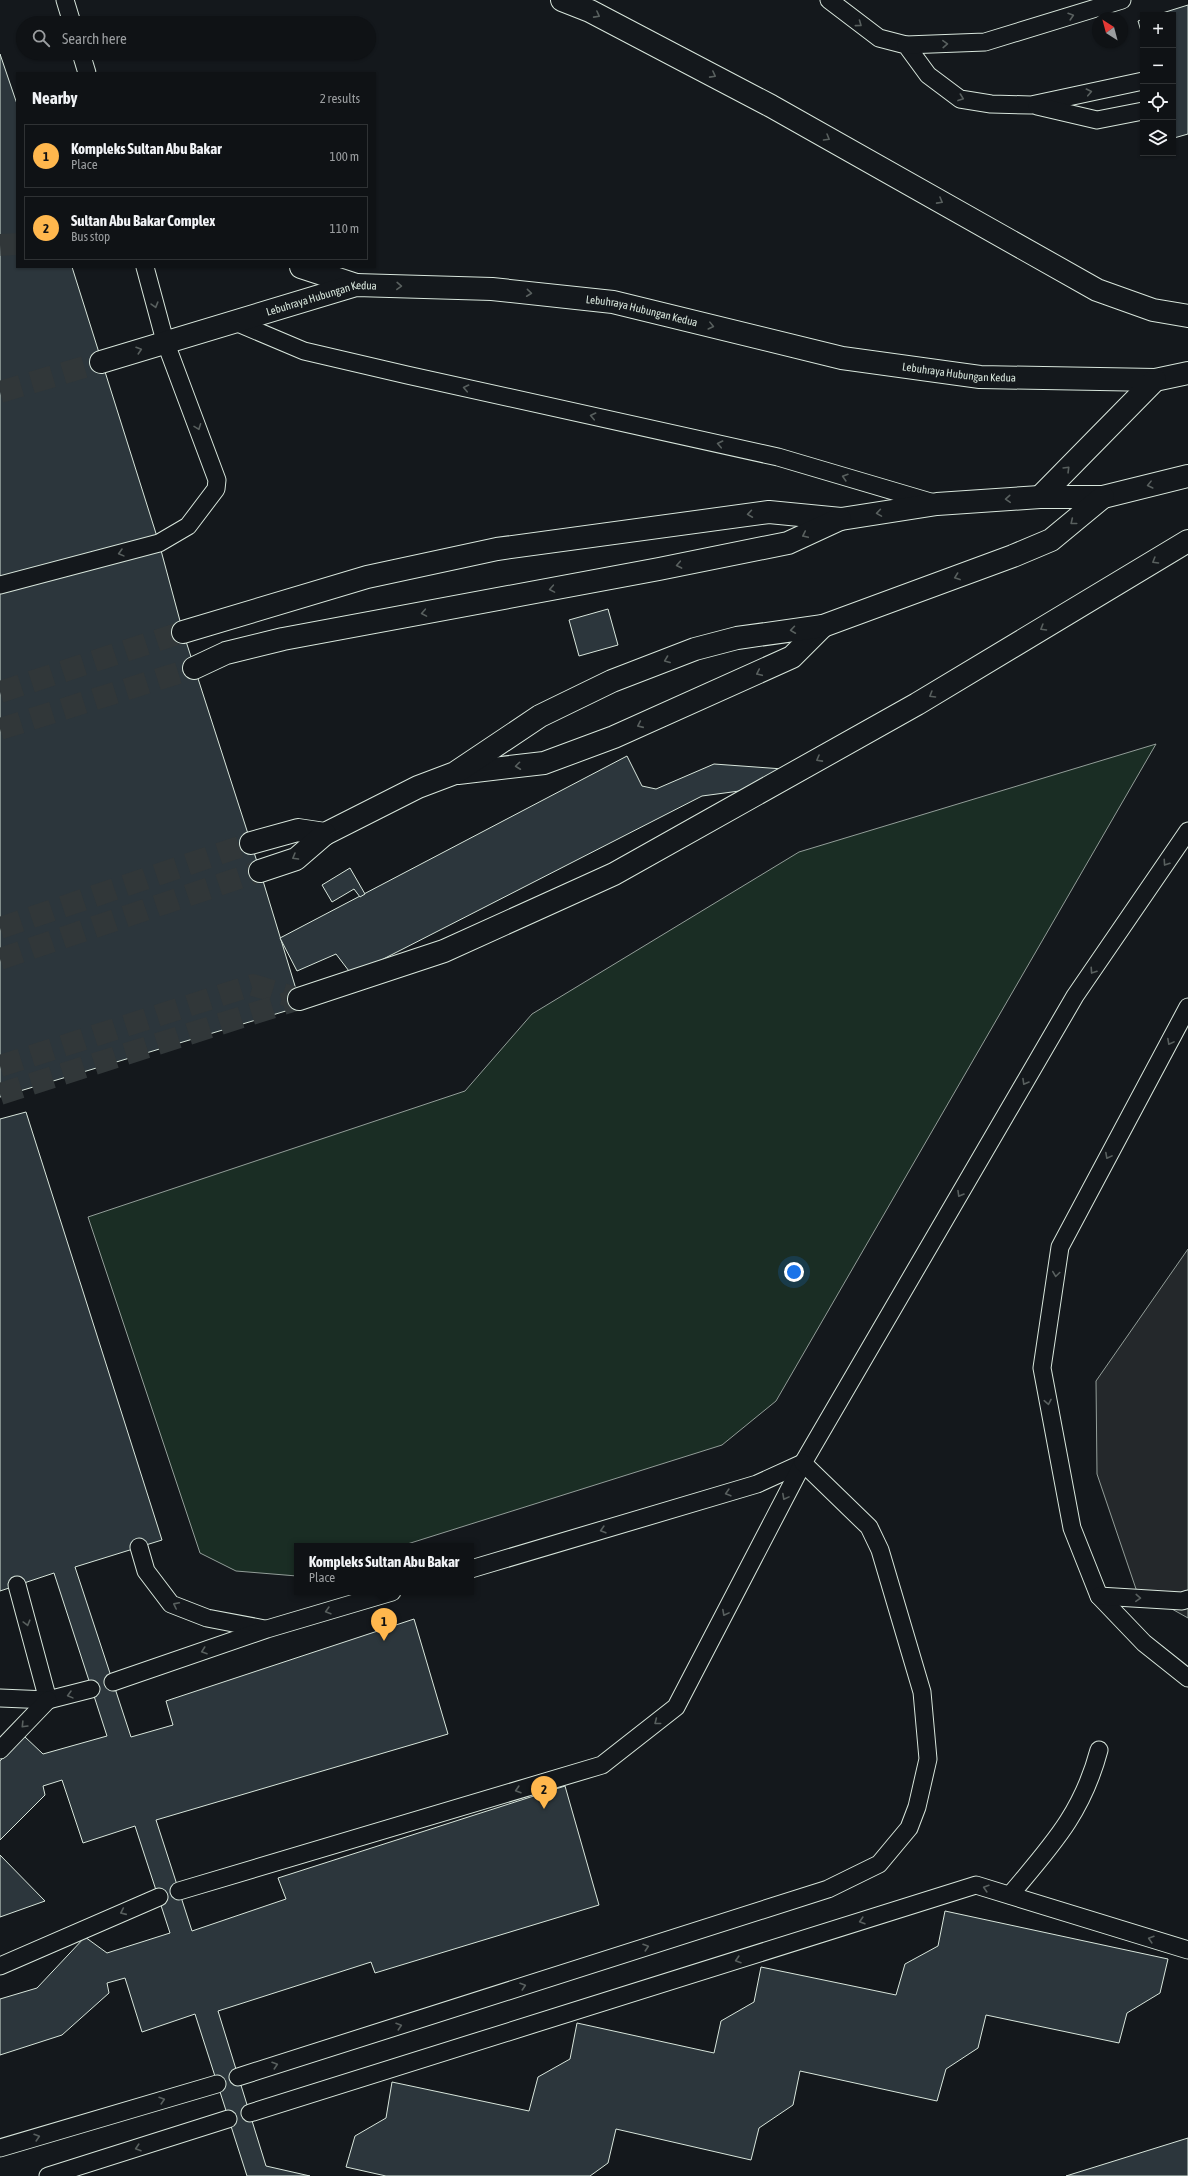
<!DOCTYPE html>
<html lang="en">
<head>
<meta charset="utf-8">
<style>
  body { margin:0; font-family:"Asap Condensed",sans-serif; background:#1d2022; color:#f1f3f6 }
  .controls { position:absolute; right:12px; top:12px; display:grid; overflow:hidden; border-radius:0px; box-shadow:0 1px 3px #0004 }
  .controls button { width:36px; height:36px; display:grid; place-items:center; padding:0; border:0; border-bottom:1px solid #2f3234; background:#0f1215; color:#f1f3f6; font:20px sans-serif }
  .compass { position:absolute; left:1092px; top:12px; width:36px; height:36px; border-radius:50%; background:#0f1215; box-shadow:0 1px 3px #0004; rotate:324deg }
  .you { position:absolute; left:794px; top:1272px; width:14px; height:14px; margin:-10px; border:3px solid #fff; border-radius:50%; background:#1a73e8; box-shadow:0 0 0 6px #1a73e833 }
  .badge { display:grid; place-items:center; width:26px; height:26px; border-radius:50%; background:#ffb74d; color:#111; font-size:13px; font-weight:700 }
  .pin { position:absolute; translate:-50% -33px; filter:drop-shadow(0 1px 2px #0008) }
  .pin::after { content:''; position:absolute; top:21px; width:14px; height:12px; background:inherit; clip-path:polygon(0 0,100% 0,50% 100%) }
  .popup { position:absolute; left:294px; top:1543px; width:180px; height:52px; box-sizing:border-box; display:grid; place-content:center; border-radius:0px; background:#0f1215; filter:drop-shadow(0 1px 3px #0005); font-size:13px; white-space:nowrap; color:#9b9ea0 }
  .popup b { font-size:15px; color:#f1f3f6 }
  .popup::after { content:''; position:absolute; left:50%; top:100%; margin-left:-8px; border:8px solid transparent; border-top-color:#0f1215 }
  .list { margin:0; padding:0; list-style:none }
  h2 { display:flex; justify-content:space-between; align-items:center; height:52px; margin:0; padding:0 16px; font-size:17px }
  h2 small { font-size:13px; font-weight:400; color:#9b9ea0 }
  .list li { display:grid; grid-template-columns:26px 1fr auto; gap:12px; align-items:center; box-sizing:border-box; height:64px; margin:0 8px 8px; padding:0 8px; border:1px solid #2f3234; border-radius:0px }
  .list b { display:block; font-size:15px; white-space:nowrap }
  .list p { margin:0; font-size:13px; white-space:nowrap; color:#9b9ea0 }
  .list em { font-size:13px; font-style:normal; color:#9b9ea0 }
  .icon { flex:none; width:22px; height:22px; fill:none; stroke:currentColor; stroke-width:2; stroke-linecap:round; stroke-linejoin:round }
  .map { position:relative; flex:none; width:1188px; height:2176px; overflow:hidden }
  .search { position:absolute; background:#0f1215; box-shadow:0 1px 3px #0004; left:16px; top:16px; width:360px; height:44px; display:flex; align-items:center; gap:10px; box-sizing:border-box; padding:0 14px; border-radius:22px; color:#9b9ea0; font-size:15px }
  .panel { position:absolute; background:#0f1215; box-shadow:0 1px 3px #0004; left:16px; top:72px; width:360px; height:196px; border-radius:0px }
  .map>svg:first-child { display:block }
  .green { fill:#1a2d24; stroke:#939e99 }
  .parking { fill:#24282b; stroke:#939e99 }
  .building { fill:#2c363c; stroke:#d8e6dc }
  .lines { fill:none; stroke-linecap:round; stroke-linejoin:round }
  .highway-tunnel { stroke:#313739; stroke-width:22; stroke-dasharray:22 11; stroke-linecap:butt }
  .lane-casing { stroke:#d8e6dc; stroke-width:19 }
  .highway-casing { stroke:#d8e6dc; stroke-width:24 }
  .lane { stroke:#14181c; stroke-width:17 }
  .highway { stroke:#14181c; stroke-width:22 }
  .oneway { stroke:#59605f }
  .labels { text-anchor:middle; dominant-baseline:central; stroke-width:3; stroke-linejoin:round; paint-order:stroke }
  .street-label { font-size:11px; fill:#d8e6dc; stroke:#14181c }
</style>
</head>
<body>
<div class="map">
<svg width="1188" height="2176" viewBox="0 0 1188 2176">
  <rect width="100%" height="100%" fill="#14181c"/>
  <path class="green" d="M1156,744L776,1401L722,1445L401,1546H297V1576L236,1571L200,1553L88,1217L465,1091L532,1014L799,852Z"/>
  <path class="parking" d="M1188,1249V1618L1136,1589L1097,1474L1096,1381Z"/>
  <g class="building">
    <path d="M1188,5V134L1174,138L1173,15H1156Z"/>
    <path d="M1143,19V38L1138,21Z"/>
    <path d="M0,54L17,104V267H72L159,543L183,632L260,871L299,999V1007L0,1097Z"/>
    <path d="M608,609L618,645L579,656L569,620Z"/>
    <path d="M627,756L642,786L656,789L714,764L783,769L747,790L702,796L352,975L336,954L297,971L280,938Z"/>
    <path d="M350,868L365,894L360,897L354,889L332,902L322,885Z"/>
    <path d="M26,1112L162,1540L75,1567L131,1737L173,1725L166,1701L414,1619L448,1734L156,1820L192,1931L286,1899L278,1878L565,1786L599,1905L375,1973L371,1962L218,2011L266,2166L310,2176H247L195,2014L142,2032L125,1978L107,1983L109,1993L62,2035L0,2055V1999L37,1988L85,1937L107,1953L170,1933L135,1826L83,1843L62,1780L43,1786L45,1795L0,1840V1761L24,1736L43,1754L107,1736L54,1573L0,1591V1119Z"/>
    <path d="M0,1855L45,1901L0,1917Z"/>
    <path d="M945,1911L1168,1959L1160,1993L1127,2013L1119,2043L986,2015L978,2048L946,2069L937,2101L800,2071L793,2105L759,2128L751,2160L616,2129L608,2163L590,2176H386L346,2167L355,2136L386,2118L392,2082L529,2111L538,2077L570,2059L577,2023L714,2053L721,2021L754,2002L761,1967L896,1995L905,1964L938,1946Z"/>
    <path d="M1188,2138V2176H1066Z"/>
  </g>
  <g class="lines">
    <g class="highway-tunnel">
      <path d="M0,245L17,244"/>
      <path d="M0,392L101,362"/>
      <path d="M0,692L183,632"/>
      <path d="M0,729L194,668"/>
      <path d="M0,928L251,843"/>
      <path d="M0,959L260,871"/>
      <path d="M0,1066L253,985L299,999"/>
      <path d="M0,1094L299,999"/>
    </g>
    <defs>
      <g id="lane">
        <path d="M65,0L72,23"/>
        <path d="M829,0L879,38L906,45L928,75L960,99L991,104L1031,105L1143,81"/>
        <path d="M906,45L985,42L1122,0"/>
        <path d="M81,53L87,73"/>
        <path d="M1037,106L1097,120L1143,111"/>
        <path d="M233,321L304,351L407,375L778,457L934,503"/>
        <path d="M0,585L159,543L188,526L216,489L217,480L165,341L145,267"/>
        <path d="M1188,1007L1060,1247L1042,1368L1072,1528L1099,1596L1144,1643L1188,1678"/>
        <path d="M139,1547L146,1571L171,1604L207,1618L265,1629"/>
        <path d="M471,1569L757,1484L803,1463"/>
        <path d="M17,1585L48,1700"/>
        <path d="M1099,1596L1182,1601L1188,1599"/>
        <path d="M113,1682L267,1629L392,1592"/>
        <path d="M0,1698L48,1700L91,1689"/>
        <path d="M0,1750L48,1700"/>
        <path d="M179,1891L602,1765L676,1707L803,1463L1075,996L1188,831"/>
        <path d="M1010,1895C1051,1846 1082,1814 1099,1750"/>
        <path d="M0,1966L159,1897"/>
        <path d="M238,2077L828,1889L879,1864L909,1828L917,1807L928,1759L922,1692L880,1550L869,1527L803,1463"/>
        <path d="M250,2113L976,1885L1188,1950"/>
        <path d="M0,2148L217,2084"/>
        <path d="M48,2176L228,2119"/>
      </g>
      <g id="highway">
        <path d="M562,0L590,11L771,106L1097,290L1153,310L1188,316"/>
        <path d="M301,267L356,285"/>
        <path id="s1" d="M101,362L356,285L492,289L613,302L842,358L980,377L1155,380L1188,373"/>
        <path d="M1040,497L1155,380"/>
        <path d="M183,632L367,577L497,549L769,512L841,519L937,504L1040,497H1103L1188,476"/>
        <path d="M194,668L226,653L283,639L659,569L788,543L840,519"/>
        <path d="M458,773L544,763L614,737L792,657L823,626"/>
        <path d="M251,843L298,830L325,834L418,787L455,773L540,716L612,681L695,649L737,638L823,626L1013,556L1051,540L1103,497"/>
        <path d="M260,871L296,859L325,834"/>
        <path d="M299,999L444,951L614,874L917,704L1188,541"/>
      </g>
    </defs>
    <use href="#lane" class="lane-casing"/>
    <use href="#highway" class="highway-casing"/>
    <use href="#lane" class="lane"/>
    <use href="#highway" class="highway"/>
  </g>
  <defs><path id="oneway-chevron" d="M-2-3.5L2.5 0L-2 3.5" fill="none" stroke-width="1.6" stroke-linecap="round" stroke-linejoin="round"/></defs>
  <g class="oneway">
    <use href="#oneway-chevron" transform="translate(597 15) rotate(28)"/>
    <use href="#oneway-chevron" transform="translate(1071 16) rotate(-17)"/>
    <use href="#oneway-chevron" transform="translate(859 24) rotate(36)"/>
    <use href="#oneway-chevron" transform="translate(945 44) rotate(-2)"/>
    <use href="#oneway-chevron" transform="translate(713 75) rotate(28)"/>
    <use href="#oneway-chevron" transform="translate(1089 92) rotate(-12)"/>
    <use href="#oneway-chevron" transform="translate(961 98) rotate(20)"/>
    <use href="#oneway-chevron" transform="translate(827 138) rotate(30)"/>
    <use href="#oneway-chevron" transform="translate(940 201) rotate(29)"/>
    <use href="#oneway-chevron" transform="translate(399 286) rotate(2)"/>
    <use href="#oneway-chevron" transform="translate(529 293) rotate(6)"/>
    <use href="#oneway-chevron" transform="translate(155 305) rotate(74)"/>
    <use href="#oneway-chevron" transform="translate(711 326) rotate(14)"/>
    <use href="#oneway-chevron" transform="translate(139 350) rotate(-18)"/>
    <use href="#oneway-chevron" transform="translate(466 388) rotate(-168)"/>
    <use href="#oneway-chevron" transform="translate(593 416) rotate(-168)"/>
    <use href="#oneway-chevron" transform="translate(198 427) rotate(69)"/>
    <use href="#oneway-chevron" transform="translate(720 444) rotate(-168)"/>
    <use href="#oneway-chevron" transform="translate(1067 469) rotate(-45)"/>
    <use href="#oneway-chevron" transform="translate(845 477) rotate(-163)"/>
    <use href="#oneway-chevron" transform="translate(1150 485) rotate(166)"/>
    <use href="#oneway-chevron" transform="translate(1008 499) rotate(176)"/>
    <use href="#oneway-chevron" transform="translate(879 513) rotate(171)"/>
    <use href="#oneway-chevron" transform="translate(750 514) rotate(172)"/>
    <use href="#oneway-chevron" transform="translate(1073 522) rotate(141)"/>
    <use href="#oneway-chevron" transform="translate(805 535) rotate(155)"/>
    <use href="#oneway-chevron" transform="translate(121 553) rotate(165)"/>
    <use href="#oneway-chevron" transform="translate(1155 561) rotate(149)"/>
    <use href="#oneway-chevron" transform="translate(679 565) rotate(169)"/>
    <use href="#oneway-chevron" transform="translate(957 577) rotate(160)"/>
    <use href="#oneway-chevron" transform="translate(552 589) rotate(170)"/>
    <use href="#oneway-chevron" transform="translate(424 613) rotate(170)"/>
    <use href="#oneway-chevron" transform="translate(1043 628) rotate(149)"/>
    <use href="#oneway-chevron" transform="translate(793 630) rotate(172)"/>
    <use href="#oneway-chevron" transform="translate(667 660) rotate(159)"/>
    <use href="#oneway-chevron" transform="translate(759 673) rotate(155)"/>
    <use href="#oneway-chevron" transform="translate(932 695) rotate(149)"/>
    <use href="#oneway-chevron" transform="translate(640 725) rotate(156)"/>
    <use href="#oneway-chevron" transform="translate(819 759) rotate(151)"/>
    <use href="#oneway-chevron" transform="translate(518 766) rotate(173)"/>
    <use href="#oneway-chevron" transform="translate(295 857) rotate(150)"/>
    <use href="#oneway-chevron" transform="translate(1166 863) rotate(124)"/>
    <use href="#oneway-chevron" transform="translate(1093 971) rotate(124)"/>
    <use href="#oneway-chevron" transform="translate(1170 1042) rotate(118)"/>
    <use href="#oneway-chevron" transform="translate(1025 1082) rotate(120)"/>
    <use href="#oneway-chevron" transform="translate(1108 1156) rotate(118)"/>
    <use href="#oneway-chevron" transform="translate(960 1194) rotate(120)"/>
    <use href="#oneway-chevron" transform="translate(1056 1274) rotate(98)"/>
    <use href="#oneway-chevron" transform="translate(1048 1402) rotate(79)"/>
    <use href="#oneway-chevron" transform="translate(728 1493) rotate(164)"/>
    <use href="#oneway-chevron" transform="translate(785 1497) rotate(118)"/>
    <use href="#oneway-chevron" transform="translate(603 1530) rotate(164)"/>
    <use href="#oneway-chevron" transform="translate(1138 1598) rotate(3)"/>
    <use href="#oneway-chevron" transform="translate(176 1605) rotate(-153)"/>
    <use href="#oneway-chevron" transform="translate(328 1611) rotate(164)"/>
    <use href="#oneway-chevron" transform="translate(725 1613) rotate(118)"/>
    <use href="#oneway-chevron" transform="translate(27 1623) rotate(75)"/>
    <use href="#oneway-chevron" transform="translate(204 1651) rotate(161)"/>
    <use href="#oneway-chevron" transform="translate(70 1695) rotate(165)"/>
    <use href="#oneway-chevron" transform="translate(657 1722) rotate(142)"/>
    <use href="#oneway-chevron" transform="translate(24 1725) rotate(134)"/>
    <use href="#oneway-chevron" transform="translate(518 1790) rotate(163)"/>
    <use href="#oneway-chevron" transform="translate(986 1888) rotate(-163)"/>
    <use href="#oneway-chevron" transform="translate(123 1912) rotate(156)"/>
    <use href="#oneway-chevron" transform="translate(862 1921) rotate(163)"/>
    <use href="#oneway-chevron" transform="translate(1151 1939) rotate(-163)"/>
    <use href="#oneway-chevron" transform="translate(646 1947) rotate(-18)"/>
    <use href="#oneway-chevron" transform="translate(738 1960) rotate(163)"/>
    <use href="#oneway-chevron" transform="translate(523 1986) rotate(-18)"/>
    <use href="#oneway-chevron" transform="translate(399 2026) rotate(-18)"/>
    <use href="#oneway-chevron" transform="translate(275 2065) rotate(-18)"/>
    <use href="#oneway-chevron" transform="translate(162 2100) rotate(-17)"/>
    <use href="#oneway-chevron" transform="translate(37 2137) rotate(-17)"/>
    <use href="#oneway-chevron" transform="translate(138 2148) rotate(162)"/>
  </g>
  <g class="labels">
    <g class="street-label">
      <text stroke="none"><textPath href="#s1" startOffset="230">Lebuhraya Hubungan Kedua</textPath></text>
      <text stroke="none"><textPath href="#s1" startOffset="554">Lebuhraya Hubungan Kedua</textPath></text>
      <text stroke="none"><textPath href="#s1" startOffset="878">Lebuhraya Hubungan Kedua</textPath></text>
    </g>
  </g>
</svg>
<div class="controls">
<button>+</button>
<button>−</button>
<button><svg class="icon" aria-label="locate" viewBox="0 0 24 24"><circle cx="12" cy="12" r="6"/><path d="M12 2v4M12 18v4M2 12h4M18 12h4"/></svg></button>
<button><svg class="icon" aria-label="layers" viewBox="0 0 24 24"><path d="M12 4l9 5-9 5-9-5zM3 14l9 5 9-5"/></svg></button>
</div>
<svg class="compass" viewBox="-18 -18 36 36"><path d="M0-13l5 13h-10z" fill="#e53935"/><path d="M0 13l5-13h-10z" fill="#9b9ea0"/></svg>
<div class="you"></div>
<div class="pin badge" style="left:384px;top:1641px">1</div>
<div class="popup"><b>Kompleks Sultan Abu Bakar</b>Place</div>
<div class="pin badge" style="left:544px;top:1809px">2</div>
<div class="search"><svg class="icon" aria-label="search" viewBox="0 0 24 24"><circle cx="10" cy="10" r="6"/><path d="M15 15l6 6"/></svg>Search here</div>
<section class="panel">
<h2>Nearby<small>2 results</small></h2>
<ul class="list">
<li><span class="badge">1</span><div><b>Kompleks Sultan Abu Bakar</b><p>Place</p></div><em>100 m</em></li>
<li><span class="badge">2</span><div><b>Sultan Abu Bakar Complex</b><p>Bus stop</p></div><em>110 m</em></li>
</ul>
</section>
</div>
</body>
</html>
